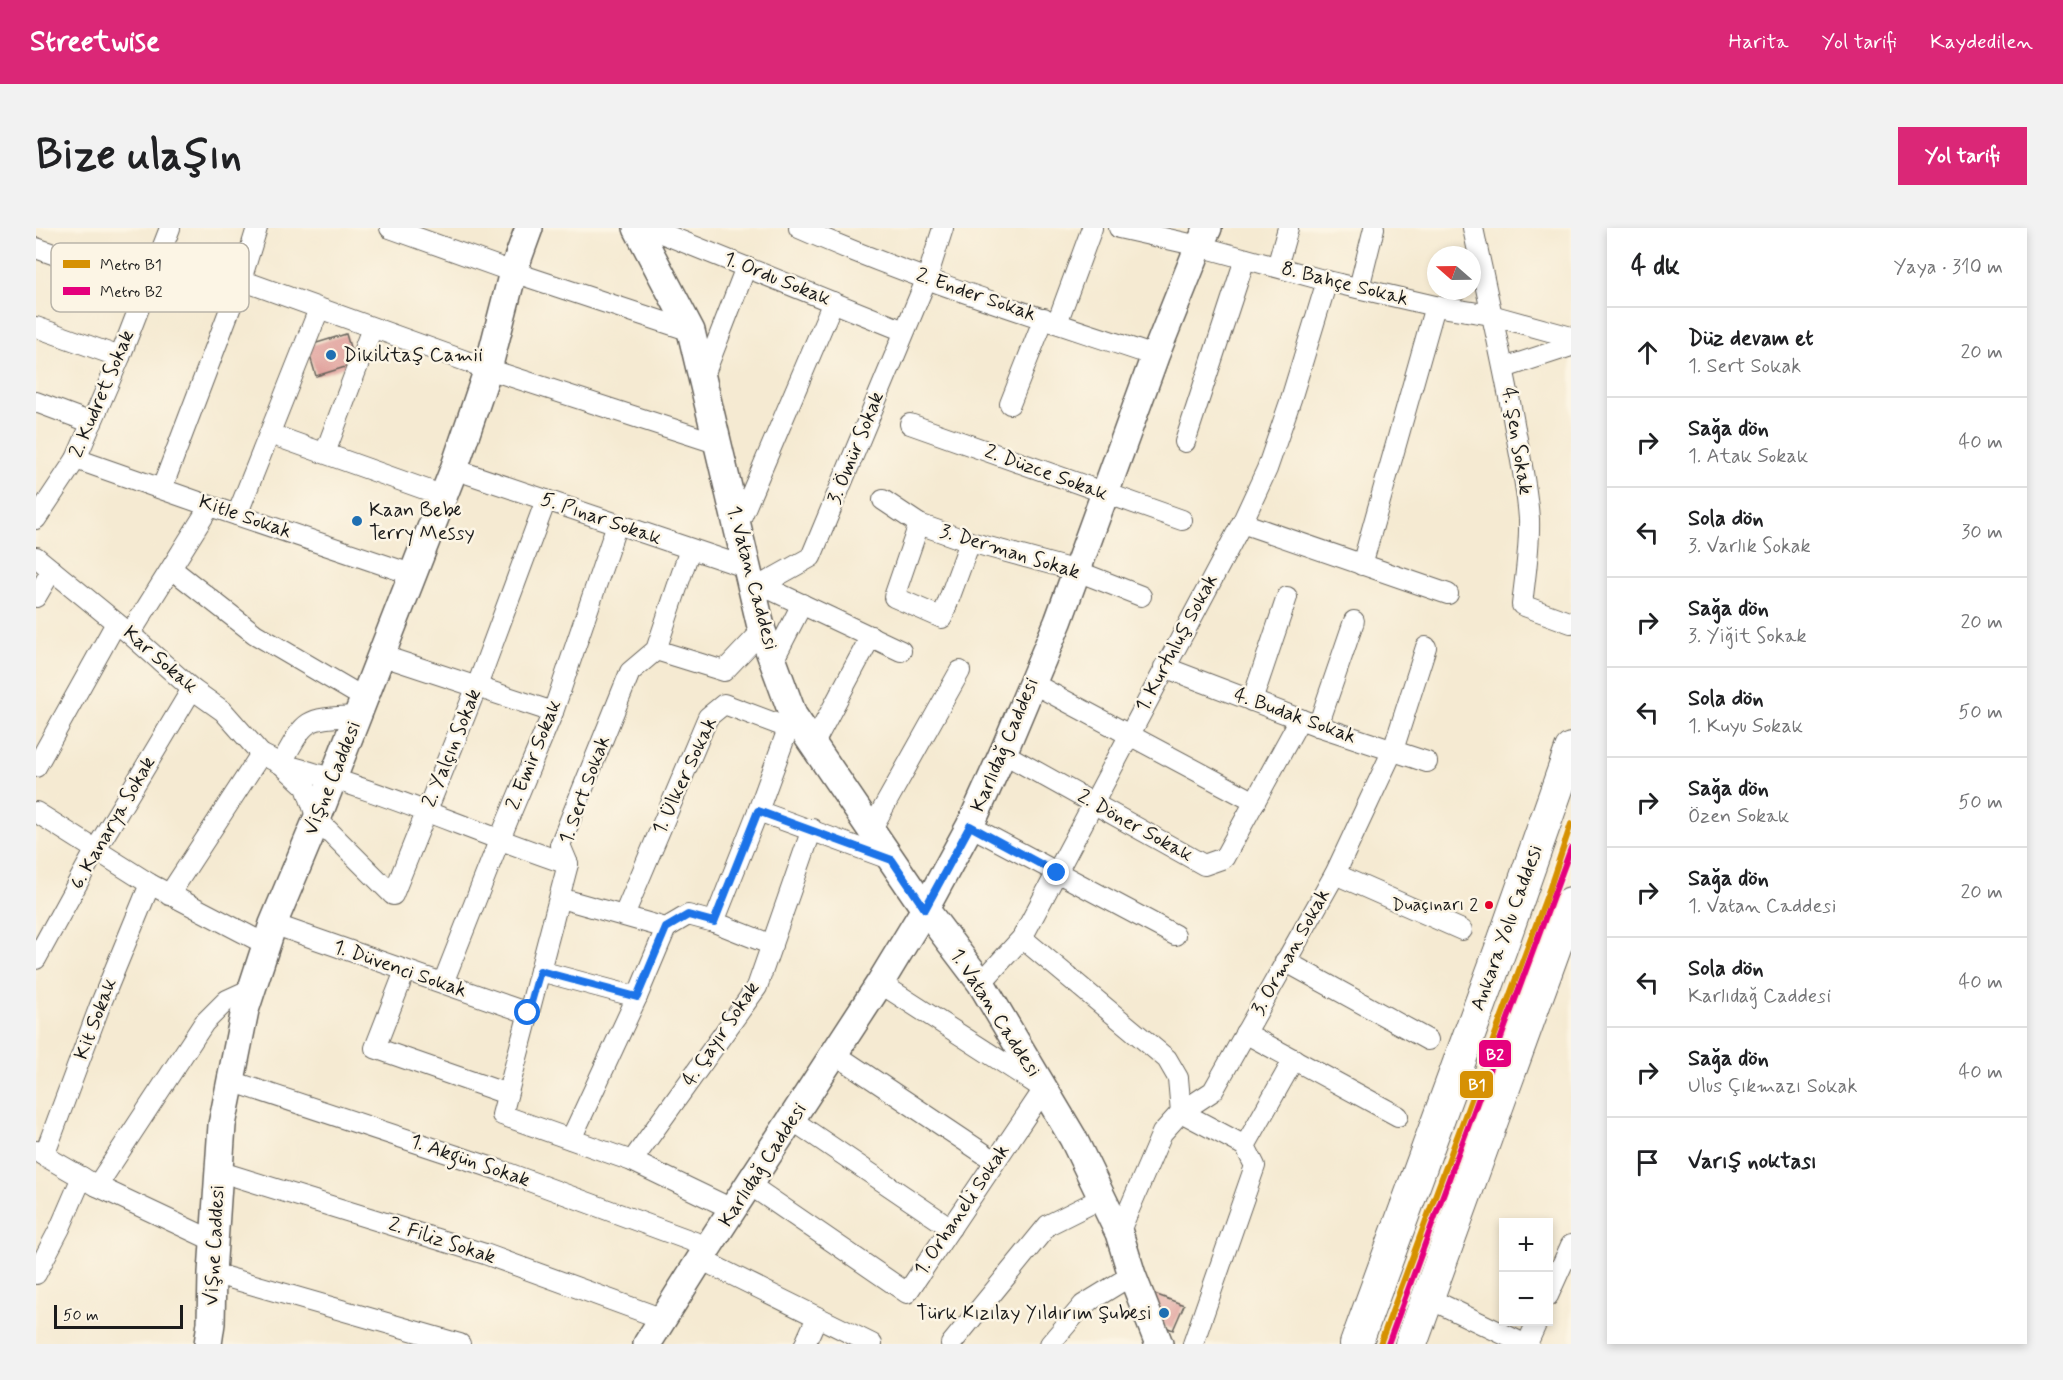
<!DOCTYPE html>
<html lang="tr">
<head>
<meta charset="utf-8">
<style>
  body { margin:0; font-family:Mynerve,sans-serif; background:#f2f2f2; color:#202124 }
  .controls { position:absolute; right:18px; bottom:18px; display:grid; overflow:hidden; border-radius:0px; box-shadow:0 3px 9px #0003 }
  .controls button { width:54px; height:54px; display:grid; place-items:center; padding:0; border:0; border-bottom:2px solid #e0e0e0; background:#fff; color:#202124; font:30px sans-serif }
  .compass { position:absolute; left:1391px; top:18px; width:54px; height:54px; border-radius:50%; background:#fff; box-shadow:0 3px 9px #0003; rotate:290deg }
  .scale { position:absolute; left:18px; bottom:15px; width:129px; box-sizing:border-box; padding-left:6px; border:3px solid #1c1c1c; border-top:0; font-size:16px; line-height:21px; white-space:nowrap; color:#1c1c1c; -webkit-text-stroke:4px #fcf5e5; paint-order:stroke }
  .stop { position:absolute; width:18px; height:18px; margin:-14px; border:4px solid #1a73e8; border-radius:50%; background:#fff }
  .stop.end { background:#1a73e8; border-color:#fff; box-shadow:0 2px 6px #0008 }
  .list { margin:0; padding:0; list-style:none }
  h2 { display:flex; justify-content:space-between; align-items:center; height:78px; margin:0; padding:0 24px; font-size:26px }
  h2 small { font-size:20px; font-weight:400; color:#757577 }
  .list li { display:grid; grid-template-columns:39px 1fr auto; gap:18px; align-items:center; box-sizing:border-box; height:90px; padding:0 24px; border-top:2px solid #e0e0e0 }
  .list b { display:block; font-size:22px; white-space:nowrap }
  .list p { margin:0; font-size:20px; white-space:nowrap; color:#757577 }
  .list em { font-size:20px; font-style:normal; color:#757577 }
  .icon { flex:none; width:33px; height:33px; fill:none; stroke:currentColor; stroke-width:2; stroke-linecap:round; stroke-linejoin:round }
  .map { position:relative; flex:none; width:1535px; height:1116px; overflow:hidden; border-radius:0px }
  header { display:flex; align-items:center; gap:36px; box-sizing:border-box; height:84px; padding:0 30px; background:#db2777; color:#fff }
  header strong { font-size:28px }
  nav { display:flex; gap:33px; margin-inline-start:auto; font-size:21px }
  .intro { display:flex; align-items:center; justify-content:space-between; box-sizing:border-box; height:144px; padding:0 36px }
  h1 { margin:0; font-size:42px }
  .button { padding:15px 27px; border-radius:0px; background:#db2777; color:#fff; font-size:21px; font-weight:700 }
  main { display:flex; gap:36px; padding:0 36px }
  aside { flex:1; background:#fff; border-radius:0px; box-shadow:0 3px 9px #0003 }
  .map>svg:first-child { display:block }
  .building { fill:#da8e8c }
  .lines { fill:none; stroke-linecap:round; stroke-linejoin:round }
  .minor-casing { stroke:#68645c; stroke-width:22 }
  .secondary-casing { stroke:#68645c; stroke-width:30 }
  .trunk-casing { stroke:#68645c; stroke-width:34 }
  .minor { stroke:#fff; stroke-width:20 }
  .secondary { stroke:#fff; stroke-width:27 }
  .trunk { stroke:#fff; stroke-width:32 }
  .metro-1-casing { stroke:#fcf5e5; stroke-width:10 }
  .metro-2-casing { stroke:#fcf5e5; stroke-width:10 }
  .metro-1 { stroke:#d69104; stroke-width:6 }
  .metro-2 { stroke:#e5007d; stroke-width:6 }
  .route { stroke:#1a73e8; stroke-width:8 }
  .poi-dot { fill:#1f6fb2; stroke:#fcf5e5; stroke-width:2 }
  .bus-dot { fill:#e4002b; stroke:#fcf5e5; stroke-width:2 }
  .labels { text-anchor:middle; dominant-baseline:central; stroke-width:5; stroke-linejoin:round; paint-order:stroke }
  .bus-label { font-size:18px; fill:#1c1c1c; stroke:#fcf5e5; text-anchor:end }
  .street-label { font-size:20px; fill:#1c1c1c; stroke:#fcf5e5 }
  .poi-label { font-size:20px; fill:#1c1c1c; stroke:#fcf5e5; text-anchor:start }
  .key { fill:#fcf5e5; stroke:#b9b4a9; stroke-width:1.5 }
  .key-label { font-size:16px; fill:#1c1c1c }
  .line-badge { stroke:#fcf5e5; stroke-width:2 }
  .badge-label { font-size:16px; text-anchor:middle; font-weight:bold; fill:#fff }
</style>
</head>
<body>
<header>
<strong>Streetwise</strong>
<nav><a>Harita</a><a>Yol tarifi</a><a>Kaydedilen</a></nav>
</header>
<div class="intro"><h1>Bize ulaşın</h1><a class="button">Yol tarifi</a></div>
<main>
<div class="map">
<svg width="1535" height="1116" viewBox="0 0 1535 1116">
  <rect width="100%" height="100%" fill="#fcf5e5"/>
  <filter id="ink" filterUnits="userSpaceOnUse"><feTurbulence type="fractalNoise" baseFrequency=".0167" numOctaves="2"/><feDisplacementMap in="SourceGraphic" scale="12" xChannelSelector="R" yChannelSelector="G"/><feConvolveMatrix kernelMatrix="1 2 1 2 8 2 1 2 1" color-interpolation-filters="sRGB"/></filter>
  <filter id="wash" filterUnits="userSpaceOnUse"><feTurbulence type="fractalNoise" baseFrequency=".008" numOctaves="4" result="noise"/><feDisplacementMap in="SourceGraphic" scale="24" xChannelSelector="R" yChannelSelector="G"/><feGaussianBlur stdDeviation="1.35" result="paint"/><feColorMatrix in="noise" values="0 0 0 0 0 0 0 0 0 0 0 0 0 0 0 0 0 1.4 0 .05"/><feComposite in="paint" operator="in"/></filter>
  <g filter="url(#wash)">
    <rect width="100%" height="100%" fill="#f5ead2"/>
    <g id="blocks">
      <g class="building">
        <path d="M310,106L319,136L280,148L271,118Z"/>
        <path d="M1113,1064L1148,1077L1137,1102L1116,1093Z"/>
      </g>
    </g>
  </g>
  <g filter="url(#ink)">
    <use href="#blocks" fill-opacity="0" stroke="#68645c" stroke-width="1.5"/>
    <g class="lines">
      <defs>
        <g id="minor">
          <path d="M354,0L477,44L655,103"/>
          <path d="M613,0L868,103"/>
          <path d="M763,0C878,51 1000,88 1119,128"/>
          <path d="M1083,0L1163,18L1291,53L1399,78L1455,87L1535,109"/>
          <path d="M1437,0C1451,67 1467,133 1479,201C1485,231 1491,261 1493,291C1494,320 1489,349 1486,377L1535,395"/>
          <path d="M0,20L111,59"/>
          <path d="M1241,39L1252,0"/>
          <path d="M205,52L452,141L683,216"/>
          <path d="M1323,60L1338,0"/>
          <path d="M1021,95L1056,0"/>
          <path d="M0,99L84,129"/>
          <path d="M1468,140L1535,118"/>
          <path d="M667,150L710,39"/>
          <path d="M0,174L56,195"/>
          <path d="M974,176L1008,90"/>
          <path d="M874,196L1146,292"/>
          <path d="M234,206L408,268"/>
          <path d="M1149,214L1209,31"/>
          <path d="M289,225L336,100"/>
          <path d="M40,231L174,278L378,347"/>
          <path d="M418,241L712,340"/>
          <path d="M126,260L205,52L221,0"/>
          <path d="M847,272L883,296L934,314L1041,343L1105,368"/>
          <path d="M201,287L283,81"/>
          <path d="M0,291L40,231L84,129L134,0"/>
          <path d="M1206,295L1412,366"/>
          <path d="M883,296L858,369L906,390L934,314"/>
          <path d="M702,297L797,74"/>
          <path d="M654,321L620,422L594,444L524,617L532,636L466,887L596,933L698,982"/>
          <path d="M0,329L94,406L156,461L187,483L225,526L245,536L270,559L281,591L357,667L441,458L510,272"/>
          <path d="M1326,337L1399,78"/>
          <path d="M136,341L219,406L328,470"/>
          <path d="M725,357L865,423"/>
          <path d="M717,359L725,357L775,329L891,50L907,0"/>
          <path d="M0,369L16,342"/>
          <path d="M94,406L174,278"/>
          <path d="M620,422L688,443L726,403"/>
          <path d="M344,427L517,484"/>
          <path d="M738,431L766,376"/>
          <path d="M1128,439L1282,498L1391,534"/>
          <path d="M996,455L1219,574"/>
          <path d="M1216,473L1251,369"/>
          <path d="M321,488C268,491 271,489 245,536C344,561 436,604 532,636"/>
          <path d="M1282,498L1318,393"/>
          <path d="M777,517L835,408"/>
          <path d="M967,525L1168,637L1188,630L1264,491"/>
          <path d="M0,539L80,395"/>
          <path d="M722,583L856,632"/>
          <path d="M0,584L114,656L229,716"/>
          <path d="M934,598L1139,707"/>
          <path d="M835,602L924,443"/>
          <path d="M1299,646L1426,702"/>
          <path d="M133,667L225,526"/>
          <path d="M524,670L630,700L652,687L678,694L736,717"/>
          <path d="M588,687L672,489L688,476L752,500"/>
          <path d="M678,694L722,583L756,490"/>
          <path d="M237,696L492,785"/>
          <path d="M986,710L1131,831L1142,850L1145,884L1209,918"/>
          <path d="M0,731L59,623L156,461"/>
          <path d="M1249,733L1392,812"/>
          <path d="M369,743L339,820L471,866"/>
          <path d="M504,743L601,769"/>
          <path d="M407,755L463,613L517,484L581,296"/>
          <path d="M945,755L986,710L1206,295L1231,241L1255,171L1291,53"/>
          <path d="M1209,805L1362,888"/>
          <path d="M799,826L959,933"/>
          <path d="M195,853L469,944L672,1019"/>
          <path d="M756,892L915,1000"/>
          <path d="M535,911L601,769L630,700"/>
          <path d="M0,923L61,958L178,1013"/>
          <path d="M8,928L63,780L114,656"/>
          <path d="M596,933L721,759L776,601"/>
          <path d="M182,943L449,1026L627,1091"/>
          <path d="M714,957L871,1065L1008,861L844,755"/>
          <path d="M61,958L168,795L191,772L215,761"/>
          <path d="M1083,1005L1126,905L1145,884L1177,863L1299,646L1357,522L1390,419"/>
          <path d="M664,1031L836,1116"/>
          <path d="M176,1045L424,1116"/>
          <path d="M0,1046L24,1000L46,949"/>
          <path d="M1512,1068L1535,1017"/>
          <path d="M1392,1070L1488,1116"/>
          <path d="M769,1116L781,1089"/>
          <path d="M915,1116L1012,997L1066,970"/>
          <path d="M1014,1116L1047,1077L1096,1047"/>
          <path d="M1157,1116L1219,938L1209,918L1258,831"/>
          <path d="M1491,1116L1501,1094"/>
        </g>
        <g id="secondary">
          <path d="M601,0L655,103L726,403L757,487L889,681L945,755L1037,910L1083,1005L1096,1047L1123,1116"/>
          <path d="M172,1116L175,1095L176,1045L186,897L209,782L237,696L281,591L418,241L452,141L477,44L493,0"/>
          <path d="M611,1116L672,1019L844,755L889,681L934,598L967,525L1022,394L1119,128L1163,18L1172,0"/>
        </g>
        <g id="trunk">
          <path d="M1320,1116L1465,720L1535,521"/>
          <path d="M1375,1116L1535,675"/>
        </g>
      </defs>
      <use href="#minor" class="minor-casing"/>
      <use href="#secondary" class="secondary-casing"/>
      <use href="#trunk" class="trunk-casing"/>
      <use href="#minor" class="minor"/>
      <use href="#secondary" class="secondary"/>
      <use href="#trunk" class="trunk"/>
      <defs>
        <path id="metro-1" d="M1344,1116L1514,659L1535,596"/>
        <path id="metro-2" d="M1352,1116L1535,620"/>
      </defs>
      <use href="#metro-1" class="metro-1-casing"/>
      <use href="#metro-2" class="metro-2-casing"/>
      <use href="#metro-1" class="metro-1"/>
      <use href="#metro-2" class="metro-2"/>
    </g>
  </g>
  <g class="lines" filter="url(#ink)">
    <path class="route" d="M492,785L504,743L601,769L630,700L652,687L678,694L722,583L856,632L889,681L934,598L1021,645"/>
  </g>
  <g class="poi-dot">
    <circle cx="295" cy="127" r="6"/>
    <circle cx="321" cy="293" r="6"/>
    <circle cx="1128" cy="1085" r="6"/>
  </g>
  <circle class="bus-dot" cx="1453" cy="677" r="5"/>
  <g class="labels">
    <g class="bus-label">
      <text x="1442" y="677">Duaçınarı 2</text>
    </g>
    <g class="street-label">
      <text transform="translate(741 51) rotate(22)">1. Ordu Sokak</text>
      <text transform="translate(1309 56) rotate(14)">8. Bahçe Sokak</text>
      <text transform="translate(940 67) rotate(19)">2. Ender Sokak</text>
      <text transform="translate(66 166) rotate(-67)">2. Kudret Sokak</text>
      <text transform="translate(1481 213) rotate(81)">4. Şen Sokak</text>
      <text transform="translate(820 220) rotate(-68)">3. Ömür Sokak</text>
      <text transform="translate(1010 245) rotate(20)">2. Düzce Sokak</text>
      <text transform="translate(209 289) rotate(19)">Kitle Sokak</text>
      <text transform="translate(565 291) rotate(19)">5. Pınar Sokak</text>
      <text transform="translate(974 324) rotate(17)">3. Derman Sokak</text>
      <text transform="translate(716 350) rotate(75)">1. Vatan Caddesi</text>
      <text transform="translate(1141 415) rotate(-62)">1. Kurtuluş Sokak</text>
      <text transform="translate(124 432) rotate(41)">Kar Sokak</text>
      <text transform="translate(1259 488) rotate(20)">4. Budak Sokak</text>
      <text transform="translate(969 517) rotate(-67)">Karlıdağ Caddesi</text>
      <text transform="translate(416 520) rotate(-68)">2. Yalçın Sokak</text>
      <text transform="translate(498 527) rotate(-68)">2. Emir Sokak</text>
      <text transform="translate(649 548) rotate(-65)">1. Ülker Sokak</text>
      <text transform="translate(297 550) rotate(-68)">Vişne Caddesi</text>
      <text transform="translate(549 562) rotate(-70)">1. Sert Sokak</text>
      <text transform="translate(77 595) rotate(-60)">6. Kanarya Sokak</text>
      <text transform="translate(1099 598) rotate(29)">2. Döner Sokak</text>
      <text transform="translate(1471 700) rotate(-70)">Ankara Yolu Caddesi</text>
      <text transform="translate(1255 724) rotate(-61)">3. Orman Sokak</text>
      <text transform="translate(364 741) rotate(19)">1. Düvenci Sokak</text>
      <text transform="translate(959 785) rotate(57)">1. Vatan Caddesi</text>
      <text transform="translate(60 791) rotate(-69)">Kit Sokak</text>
      <text transform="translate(685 806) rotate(-56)">4. Çayır Sokak</text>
      <text transform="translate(434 933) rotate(19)">1. Akgün Sokak</text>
      <text transform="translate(727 937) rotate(-57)">Karlıdağ Caddesi</text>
      <text transform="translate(926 982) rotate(-56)">1. Orhaneli Sokak</text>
      <text transform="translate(406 1013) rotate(18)">2. Filiz Sokak</text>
      <text transform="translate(179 1017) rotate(-87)">Vişne Caddesi</text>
    </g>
    <g class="poi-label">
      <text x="307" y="127">Dikilitaş Camii</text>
      <text x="333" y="282">Kaan Bebe<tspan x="333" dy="23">Terry Messy</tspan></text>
      <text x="1116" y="1085" text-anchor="end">Türk Kızılay Yıldırım Şubesi</text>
    </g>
  </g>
  <rect x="15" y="15" width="198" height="69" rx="9" class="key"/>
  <rect x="27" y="32" width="27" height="8" fill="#d69104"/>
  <rect x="27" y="59" width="27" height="8" fill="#e5007d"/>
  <g class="key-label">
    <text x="64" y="42">Metro B1</text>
    <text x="64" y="69">Metro B2</text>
  </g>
  <g class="line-badge">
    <rect x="1442" y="811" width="34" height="29" rx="6" fill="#e5007d"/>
    <rect x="1423" y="842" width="35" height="29" rx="6" fill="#d69104"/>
  </g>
  <g class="badge-label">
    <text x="1459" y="832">B2</text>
    <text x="1441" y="862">B1</text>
  </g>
</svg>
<div class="controls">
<button>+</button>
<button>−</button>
</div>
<svg class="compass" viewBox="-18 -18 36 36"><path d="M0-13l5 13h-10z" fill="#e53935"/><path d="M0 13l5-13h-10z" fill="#757577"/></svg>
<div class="scale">50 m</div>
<div class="stop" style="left:492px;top:785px"></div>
<div class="stop end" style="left:1021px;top:645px"></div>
</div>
<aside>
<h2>4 dk<small>Yaya · 310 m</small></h2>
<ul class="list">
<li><svg class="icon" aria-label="ahead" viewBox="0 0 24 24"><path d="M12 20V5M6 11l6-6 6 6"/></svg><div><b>Düz devam et</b><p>1. Sert Sokak</p></div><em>20 m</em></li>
<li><svg class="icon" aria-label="right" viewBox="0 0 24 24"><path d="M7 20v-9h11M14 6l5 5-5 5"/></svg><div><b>Sağa dön</b><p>1. Atak Sokak</p></div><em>40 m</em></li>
<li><svg class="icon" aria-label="left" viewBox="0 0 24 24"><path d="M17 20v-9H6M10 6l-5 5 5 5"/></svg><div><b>Sola dön</b><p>3. Varlık Sokak</p></div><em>30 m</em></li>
<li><svg class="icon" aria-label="right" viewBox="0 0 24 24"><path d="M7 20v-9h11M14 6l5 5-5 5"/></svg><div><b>Sağa dön</b><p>3. Yiğit Sokak</p></div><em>20 m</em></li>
<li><svg class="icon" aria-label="left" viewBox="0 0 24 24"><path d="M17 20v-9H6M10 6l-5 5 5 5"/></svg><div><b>Sola dön</b><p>1. Kuyu Sokak</p></div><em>50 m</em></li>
<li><svg class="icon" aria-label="right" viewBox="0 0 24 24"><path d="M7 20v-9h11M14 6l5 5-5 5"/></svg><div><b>Sağa dön</b><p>Özen Sokak</p></div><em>50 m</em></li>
<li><svg class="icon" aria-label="right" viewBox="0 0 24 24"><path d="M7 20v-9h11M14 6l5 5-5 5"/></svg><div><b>Sağa dön</b><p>1. Vatan Caddesi</p></div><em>20 m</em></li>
<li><svg class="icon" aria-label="left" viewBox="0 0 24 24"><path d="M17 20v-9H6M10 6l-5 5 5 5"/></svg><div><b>Sola dön</b><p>Karlıdağ Caddesi</p></div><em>40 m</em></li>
<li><svg class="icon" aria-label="right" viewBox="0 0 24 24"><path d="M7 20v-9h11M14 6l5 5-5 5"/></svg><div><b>Sağa dön</b><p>Ulus Çıkmazı Sokak</p></div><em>40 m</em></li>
<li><svg class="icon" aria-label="arrive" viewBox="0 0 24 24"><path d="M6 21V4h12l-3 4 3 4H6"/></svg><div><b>Varış noktası</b></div></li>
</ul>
</aside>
</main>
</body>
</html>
